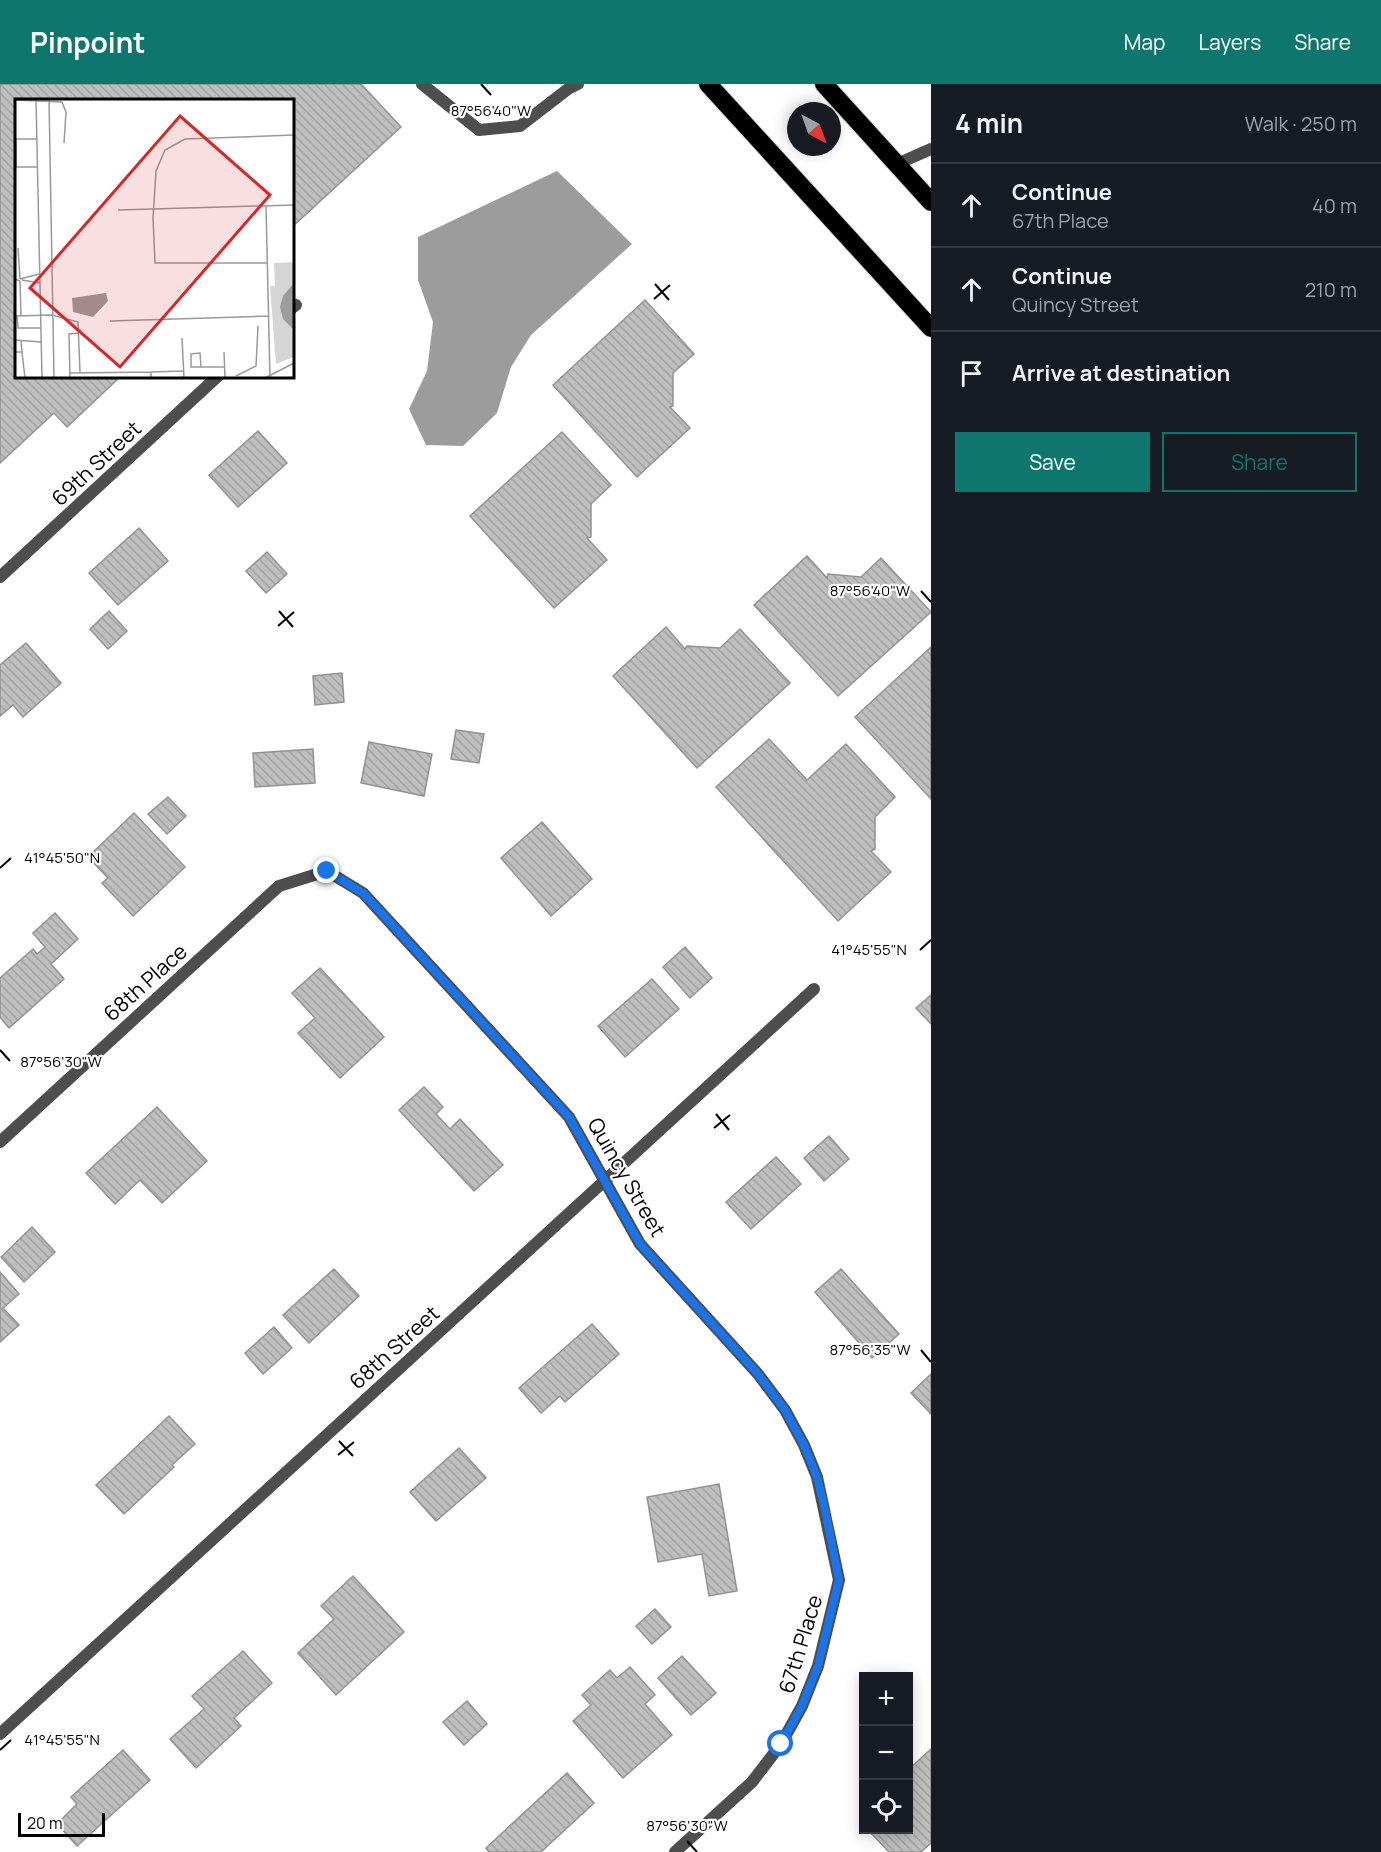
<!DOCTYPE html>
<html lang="en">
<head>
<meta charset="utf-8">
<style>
  body { margin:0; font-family:Manrope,sans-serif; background:#242831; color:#f1f3f6 }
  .controls { position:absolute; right:18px; bottom:18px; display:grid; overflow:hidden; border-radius:0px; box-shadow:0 3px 15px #0003 }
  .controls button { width:54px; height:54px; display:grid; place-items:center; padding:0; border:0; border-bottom:2px solid #363941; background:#171b24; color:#f1f3f6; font:30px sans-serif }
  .compass { position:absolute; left:787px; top:18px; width:54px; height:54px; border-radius:50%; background:#171b24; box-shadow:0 3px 15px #0003; rotate:139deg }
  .scale { position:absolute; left:18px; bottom:15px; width:87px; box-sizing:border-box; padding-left:6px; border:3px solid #000; border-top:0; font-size:16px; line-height:21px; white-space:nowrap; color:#000; -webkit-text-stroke:4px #fff; paint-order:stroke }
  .stop { position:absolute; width:18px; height:18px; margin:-14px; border:4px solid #1a73e8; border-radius:50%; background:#fff }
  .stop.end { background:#1a73e8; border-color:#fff; box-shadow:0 2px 6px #0008 }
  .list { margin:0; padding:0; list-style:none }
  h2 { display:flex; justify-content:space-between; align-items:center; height:78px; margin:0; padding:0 24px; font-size:26px }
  h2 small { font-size:20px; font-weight:400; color:#9ea1a6 }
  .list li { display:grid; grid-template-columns:39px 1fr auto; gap:18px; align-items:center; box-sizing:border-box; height:84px; padding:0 24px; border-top:2px solid #363941 }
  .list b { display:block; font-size:22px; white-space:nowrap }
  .list p { margin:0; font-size:20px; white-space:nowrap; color:#9ea1a6 }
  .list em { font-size:20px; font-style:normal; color:#9ea1a6 }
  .actions { display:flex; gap:12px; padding:18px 24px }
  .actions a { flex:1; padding:14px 0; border:2px solid #0f766e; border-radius:0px; text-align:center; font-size:21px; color:#0f766e }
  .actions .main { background:#0f766e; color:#fff }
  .icon { flex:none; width:33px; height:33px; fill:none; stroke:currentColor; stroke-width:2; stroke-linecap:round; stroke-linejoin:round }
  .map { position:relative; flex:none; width:931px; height:1768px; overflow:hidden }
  header { display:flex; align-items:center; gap:36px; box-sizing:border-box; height:84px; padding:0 30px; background:#0f766e; color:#fff }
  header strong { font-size:28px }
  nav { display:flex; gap:33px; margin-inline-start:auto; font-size:21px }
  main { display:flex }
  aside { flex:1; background:#171b24 }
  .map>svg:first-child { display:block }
  .water { fill:#9c9c9c }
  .building { fill:url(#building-back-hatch); stroke:#929292; stroke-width:1.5 }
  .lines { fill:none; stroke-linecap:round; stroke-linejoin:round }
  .highway-casing { stroke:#dbdbdb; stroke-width:20 }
  .lane { stroke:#4e4e4e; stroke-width:12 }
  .street { stroke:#4e4e4e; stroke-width:12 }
  .highway { stroke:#000; stroke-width:18 }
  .route { stroke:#1a73e8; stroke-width:8 }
  .ticks { fill:none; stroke:#000; stroke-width:2 }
  .labels { text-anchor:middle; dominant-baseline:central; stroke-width:4.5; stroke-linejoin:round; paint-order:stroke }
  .street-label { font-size:21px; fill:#000; stroke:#fff }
  .inset-road { fill:none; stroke:#999; stroke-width:1.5 }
  .view { fill:#d62828; fill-opacity:0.15; stroke:#d62828; stroke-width:3 }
  .inset-edge { fill:none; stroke:#000; stroke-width:3 }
  .ticks-label { font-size:15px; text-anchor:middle; fill:#000; stroke:#fff; stroke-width:4.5; stroke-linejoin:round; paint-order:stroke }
</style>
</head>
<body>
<header>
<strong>Pinpoint</strong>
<nav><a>Map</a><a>Layers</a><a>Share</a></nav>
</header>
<main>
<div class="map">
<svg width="931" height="1768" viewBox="0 0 931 1768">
  <defs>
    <pattern id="building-back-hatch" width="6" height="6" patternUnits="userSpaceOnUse" patternTransform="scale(1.5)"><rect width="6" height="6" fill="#bebebe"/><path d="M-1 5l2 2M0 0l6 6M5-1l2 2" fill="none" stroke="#a2a2a2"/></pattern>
  </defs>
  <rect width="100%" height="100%" fill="#fff"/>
  <path class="water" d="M557,87L632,160L531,251L511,283L497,329L463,362L426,361L409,325L427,287L433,238L418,196V153Z"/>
  <g class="building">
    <path d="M0,0H361L401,43L292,143V16H16V292H121L67,343L54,329L0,379Z"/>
    <path d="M645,216L694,270L673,289V322L670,323L690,344L637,393L553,301Z"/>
    <path d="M258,347L287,379L238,423L209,391Z"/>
    <path d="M562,348L611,401L591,420V453L587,454L607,476L554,524L470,432Z"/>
    <path d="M139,444L168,477L118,521L89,489Z"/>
    <path d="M267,468L287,490L266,509L246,487Z"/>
    <path d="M807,472L827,494L828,490L861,493L881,474L931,528L838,612L754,521Z"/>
    <path d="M109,527L127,547L108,565L90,545Z"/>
    <path d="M666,543L685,565L687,562L720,564L740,545L790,599L697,684L613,592Z"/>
    <path d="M26,559L61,599L23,633L13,621L0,632V581Z"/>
    <path d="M931,563V715L855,633Z"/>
    <path d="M342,589L344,618L315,621L313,592Z"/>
    <path d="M456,646L484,650L479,679L451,675Z"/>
    <path d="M769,655L807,696L846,660L895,713L875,733V765L871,767L891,788L838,837L716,703Z"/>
    <path d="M369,658L432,670L424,712L361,699Z"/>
    <path d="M313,665L315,699L255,703L253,669Z"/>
    <path d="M168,713L186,732L167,750L148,730Z"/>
    <path d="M134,729L185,783L133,832L102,799L108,794L88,773Z"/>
    <path d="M542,738L592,795L551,832L501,774Z"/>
    <path d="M55,829L78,855L51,880L64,895L9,944L0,933V894L33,865L37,870L45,863L33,849Z"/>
    <path d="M685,863L712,894L690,914L663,883Z"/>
    <path d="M320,884L384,953L340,994L298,949L315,934L292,909Z"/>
    <path d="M652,895L679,925L625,973L598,942Z"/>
    <path d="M931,911V940L916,924Z"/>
    <path d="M424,1003L443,1023L436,1030L450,1045L460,1035L503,1081L474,1107L399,1026Z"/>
    <path d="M157,1023L207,1077L162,1119L140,1096L115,1120L86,1089Z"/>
    <path d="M829,1052L849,1075L824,1097L804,1074Z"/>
    <path d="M776,1073L801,1100L751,1145L726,1118Z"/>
    <path d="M32,1143L55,1168L24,1198L1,1173Z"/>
    <path d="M334,1185L359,1212L309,1259L283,1231Z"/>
    <path d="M841,1185L899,1250L872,1274L815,1208Z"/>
    <path d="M0,1188L19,1210L3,1224L19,1241L0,1258Z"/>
    <path d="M592,1240L619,1270L565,1318L560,1312L541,1329L519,1304Z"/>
    <path d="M274,1243L292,1264L263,1290L245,1269Z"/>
    <path d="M931,1290V1330L911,1309Z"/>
    <path d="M169,1332L195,1360L172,1381L174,1383L124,1430L96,1401Z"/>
    <path d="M459,1364L486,1394L436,1437L410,1408Z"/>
    <path d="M719,1400L737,1507L709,1512L702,1470L658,1478L647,1413Z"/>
    <path d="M353,1492L404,1548L336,1611L298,1569L334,1535L321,1522Z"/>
    <path d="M655,1525L671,1543L652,1560L636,1542Z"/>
    <path d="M243,1567L272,1599L234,1634L241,1642L196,1684L170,1655L204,1625L192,1612Z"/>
    <path d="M682,1572L716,1609L691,1631L658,1594Z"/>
    <path d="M630,1583L655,1611L645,1620L672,1651L623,1694L573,1637L591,1621L582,1611L610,1586L617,1594Z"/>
    <path d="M467,1617L487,1640L464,1661L443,1638Z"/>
    <path d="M931,1665V1759L921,1768H889L868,1746H908V1686Z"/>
    <path d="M123,1666L150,1696L77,1762L57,1740L77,1720L71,1713Z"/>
    <path d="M567,1689L594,1719L541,1768H489L486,1764Z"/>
  </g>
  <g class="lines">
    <defs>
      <g id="highway">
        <path d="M708,0L931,244"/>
        <path d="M824,0L931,118"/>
      </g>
    </defs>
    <use href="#highway" class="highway-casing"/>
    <g class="lane">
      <path d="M422,0L479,46L520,42L568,5L578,0"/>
      <path d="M897,80L931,65"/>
    </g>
    <g class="street">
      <path d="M292,224L296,221"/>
      <path d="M0,493L218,292"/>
      <path d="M0,1058L279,802L327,787L363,809L569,1033L640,1160L758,1290L785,1326L804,1361L817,1393L839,1496L818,1582L802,1622L781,1660L752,1698L675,1768"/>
      <path d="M0,1650L814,905"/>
    </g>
    <use href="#highway" class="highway"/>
  </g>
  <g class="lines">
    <path class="route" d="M327,787L363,809L569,1033L640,1160L758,1290L785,1326L804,1361L817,1393L824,1421L839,1496L818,1582L802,1622L781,1660"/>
  </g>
  <path class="ticks" d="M481,0L491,11M655,200L669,216M654,215L670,201M921,507L931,518M279,527L293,543M278,542L294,528M0,784L11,774M920,866L931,856M0,966L10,977M716,1030L729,1046M714,1044L730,1031M921,1266L931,1278M339,1357L353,1372M338,1371L354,1358M0,1666L11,1656M687,1757L697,1768"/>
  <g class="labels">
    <g class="street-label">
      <text transform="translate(96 379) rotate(-43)">69th Street</text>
      <text transform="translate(145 898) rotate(-42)">68th Place</text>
      <text transform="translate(627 1093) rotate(60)">Quincy Street</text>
      <text transform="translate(394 1263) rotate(-42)">68th Street</text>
      <text transform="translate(800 1560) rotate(-73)">67th Place</text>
    </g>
  </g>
  <g transform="translate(15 15)">
    <rect width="279" height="279" fill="#fff"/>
    <path d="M279,163V258L261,265L255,187H260L259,164Z" fill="#d5d5d5"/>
    <path d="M279,184V231L268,220L265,208L268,197ZM91,194L93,202L78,218L58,213L57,199Z" fill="#9c9c9c"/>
    <path class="inset-road" d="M21,0L27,279M34,0L39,279M0,1L47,3L51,13L49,44M0,11V30M22,40H1V68H22M251,107L255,279M103,111L279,106M3,149L5,180M253,164H140L138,119L141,72L150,51L170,40L279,36M0,180L5,182L6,217M5,180L24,175M7,181L25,184M0,217L37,216L63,223L65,274M2,217L3,229H26M95,222L254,217M167,239L169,279M0,241L26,243M0,253H7L6,241M7,253L10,279M209,253L210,279M186,268L185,254L176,255V268H209M136,273L168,272M55,274L136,273V279M221,277L241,267L243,227M55,279L54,235L64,234M250,279L279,264"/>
    <path class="view" d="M165,17L255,96L105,268L15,189Z"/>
    <rect width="279" height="279" class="inset-edge"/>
  </g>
  <g class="ticks-label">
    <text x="491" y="32">87°56'40"W</text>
    <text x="870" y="512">87°56'40"W</text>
    <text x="62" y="779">41°45'50"N</text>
    <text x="869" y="871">41°45'55"N</text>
    <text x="61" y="983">87°56'30"W</text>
    <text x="870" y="1271">87°56'35"W</text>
    <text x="62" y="1661">41°45'55"N</text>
    <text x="687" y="1747">87°56'30"W</text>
  </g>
</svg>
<div class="controls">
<button>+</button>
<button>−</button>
<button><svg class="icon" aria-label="locate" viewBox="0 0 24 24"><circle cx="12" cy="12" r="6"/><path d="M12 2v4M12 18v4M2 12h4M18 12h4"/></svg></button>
</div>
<svg class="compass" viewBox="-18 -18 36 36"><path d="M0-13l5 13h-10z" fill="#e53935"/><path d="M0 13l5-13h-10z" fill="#9ea1a6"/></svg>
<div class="scale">20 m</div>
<div class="stop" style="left:781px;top:1660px"></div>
<div class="stop end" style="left:327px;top:787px"></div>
</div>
<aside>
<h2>4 min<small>Walk · 250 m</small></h2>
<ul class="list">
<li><svg class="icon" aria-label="ahead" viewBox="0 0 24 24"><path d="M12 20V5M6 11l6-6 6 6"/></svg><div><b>Continue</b><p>67th Place</p></div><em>40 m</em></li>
<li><svg class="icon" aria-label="ahead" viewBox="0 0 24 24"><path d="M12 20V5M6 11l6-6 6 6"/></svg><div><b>Continue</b><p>Quincy Street</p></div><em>210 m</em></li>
<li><svg class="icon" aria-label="arrive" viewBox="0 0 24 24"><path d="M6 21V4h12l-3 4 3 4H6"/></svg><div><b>Arrive at destination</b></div></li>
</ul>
<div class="actions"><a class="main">Save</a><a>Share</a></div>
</aside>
</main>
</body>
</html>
